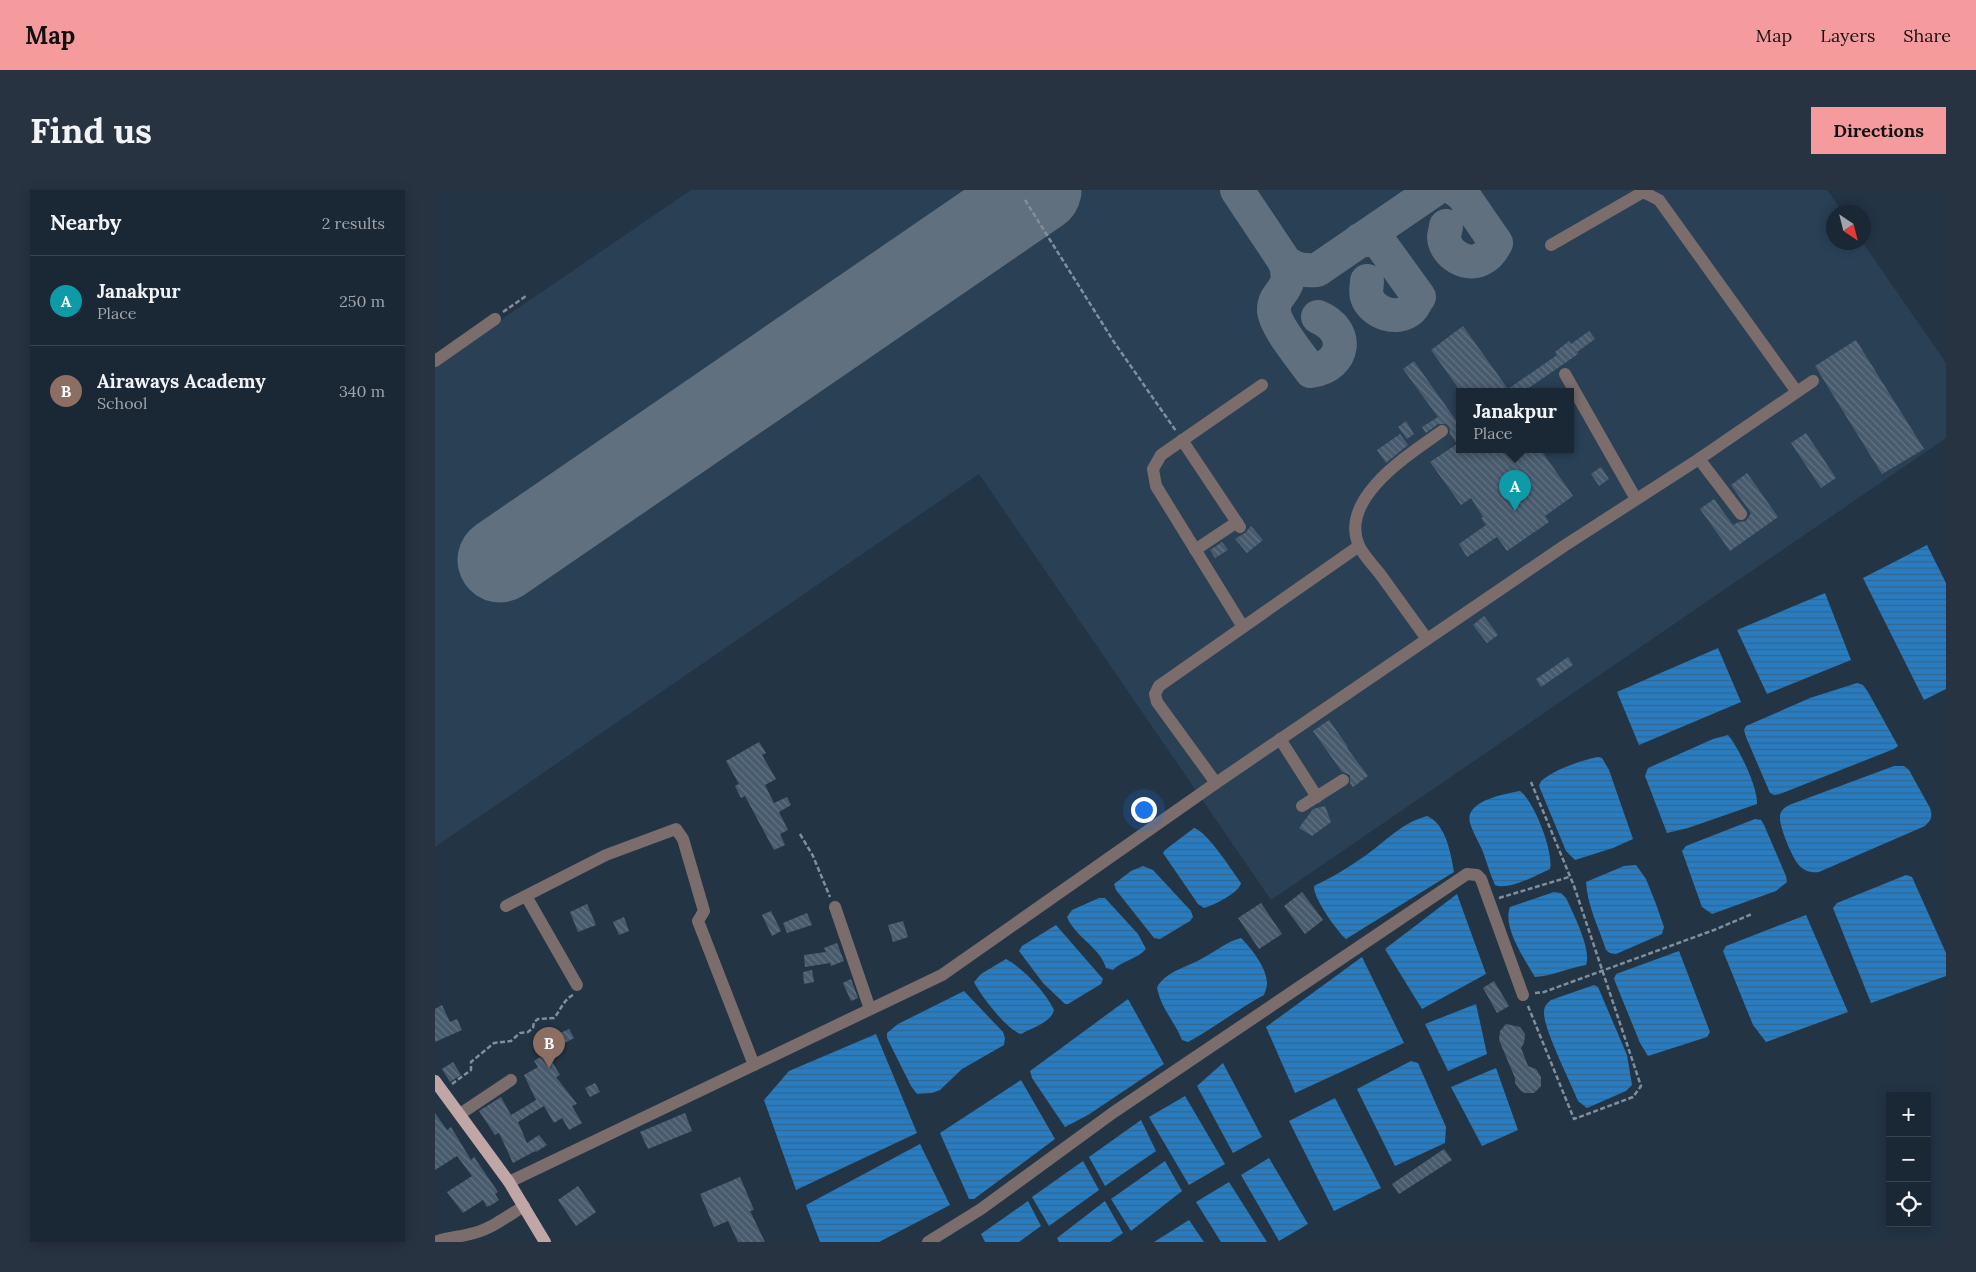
<!DOCTYPE html>
<html lang="en">
<head>
<meta charset="utf-8">
<style>
  body { margin:0; font-family:Lora,serif; background:#273340; color:#f1f3f6 }
  .controls { position:absolute; right:15px; bottom:15px; display:grid; overflow:hidden; border-radius:0px; box-shadow:0 2px 12px #0003 }
  .controls button { width:45px; height:45px; display:grid; place-items:center; padding:0; border:0; border-bottom:1px solid #38444f; background:#1a2734; color:#f1f3f6; font:25px sans-serif }
  .compass { position:absolute; left:1391px; top:15px; width:45px; height:45px; border-radius:50%; background:#1a2734; box-shadow:0 2px 12px #0003; rotate:145deg }
  .you { position:absolute; left:708px; top:619px; width:18px; height:18px; margin:-12px; border:4px solid #fff; border-radius:50%; background:#1a73e8; box-shadow:0 0 0 8px #1a73e833 }
  .badge { display:grid; place-items:center; width:32px; height:32px; border-radius:50%; background:#f59b9d; color:#fff; font-size:16px; font-weight:700 }
  .pin { position:absolute; translate:-50% -41px; filter:drop-shadow(0 1px 2px #0008) }
  .pin::after { content:''; position:absolute; top:26px; width:18px; height:15px; background:inherit; clip-path:polygon(0 0,100% 0,50% 100%) }
  .popup { position:absolute; left:1021px; top:198px; width:118px; height:65px; box-sizing:border-box; display:grid; place-content:center; border-radius:0px; background:#1a2734; filter:drop-shadow(0 1px 4px #0005); font-size:16px; white-space:nowrap; color:#9fa5ac }
  .popup b { font-size:19px; color:#f1f3f6 }
  .popup::after { content:''; position:absolute; left:50%; top:100%; margin-left:-10px; border:10px solid transparent; border-top-color:#1a2734 }
  .list { margin:0; padding:0; list-style:none }
  h2 { display:flex; justify-content:space-between; align-items:center; height:65px; margin:0; padding:0 20px; font-size:21px }
  h2 small { font-size:16px; font-weight:400; color:#9fa5ac }
  .list li { display:grid; grid-template-columns:32px 1fr auto; gap:15px; align-items:center; box-sizing:border-box; height:90px; padding:0 20px; border-top:1px solid #38444f }
  .list b { display:block; font-size:19px; white-space:nowrap }
  .list p { margin:0; font-size:16px; white-space:nowrap; color:#9fa5ac }
  .list em { font-size:16px; font-style:normal; color:#9fa5ac }
  .icon { flex:none; width:28px; height:28px; fill:none; stroke:currentColor; stroke-width:2; stroke-linecap:round; stroke-linejoin:round }
  .map { position:relative; flex:none; width:1511px; height:1052px; overflow:hidden; border-radius:0px }
  header { display:flex; align-items:center; gap:30px; box-sizing:border-box; height:70px; padding:0 25px; background:#f59b9d; color:#111 }
  header strong { font-size:24px }
  nav { display:flex; gap:28px; margin-inline-start:auto; font-size:18px }
  .intro { display:flex; align-items:center; justify-content:space-between; box-sizing:border-box; height:120px; padding:0 30px }
  h1 { margin:0; font-size:35px }
  .button { padding:12px 22px; border-radius:0px; background:#f59b9d; color:#111; font-size:18px; font-weight:700 }
  main { display:flex; gap:30px; padding:0 30px }
  aside { flex:1; background:#1a2734; border-radius:0px; box-shadow:0 2px 12px #0003 }
  .map>svg:first-child { display:block }
  .built { fill:#2a4055; fill-rule:evenodd }
  .water { fill:url(#water-rules) }
  .lines { fill:none; stroke-linecap:round; stroke-linejoin:round }
  .taxiway { stroke:#61707e; stroke-width:34 }
  .runway { stroke:#61707e; stroke-width:85 }
  .building { fill:url(#building-back-hatch) }
  .path { stroke:#818f9c; stroke-width:2.5; stroke-dasharray:5 2.5; stroke-linecap:butt }
  .minor { stroke:#7a6d6c; stroke-width:12 }
  .major { stroke:#c1a6a6; stroke-width:12 }
</style>
</head>
<body>
<header>
<strong>Map</strong>
<nav><a>Map</a><a>Layers</a><a>Share</a></nav>
</header>
<div class="intro"><h1>Find us</h1><a class="button">Directions</a></div>
<main>
<aside>
<h2>Nearby<small>2 results</small></h2>
<ul class="list">
<li><span class="badge" style="background:#0f9aa8">A</span><div><b>Janakpur</b><p>Place</p></div><em>250 m</em></li>
<li><span class="badge" style="background:#8d6e63">B</span><div><b>Airaways Academy</b><p>School</p></div><em>340 m</em></li>
</ul>
</aside>
<div class="map">
<svg width="1511" height="1052" viewBox="0 0 1511 1052">
  <defs>
    <pattern id="water-rules" width="6" height="5" patternUnits="userSpaceOnUse" patternTransform="scale(1.25)"><rect width="6" height="5" fill="#297cbf"/><path d="M0 2.5h6" fill="none" stroke="#33668f"/></pattern>
    <pattern id="building-back-hatch" width="6" height="6" patternUnits="userSpaceOnUse" patternTransform="scale(1.25)"><rect width="6" height="6" fill="#485b6d"/><path d="M-1 5l2 2M0 0l6 6M5-1l2 2" fill="none" stroke="#627282"/></pattern>
  </defs>
  <rect width="100%" height="100%" fill="#233445"/>
  <path class="built" d="M256,0H1392L1408,22H1398V52L1428,53L1511,173V248L836,710L544,284L0,657V175ZM1025,202H1135V260H1025Z"/>
  <g class="water">
    <path d="M1492,355L1511,393V499L1489,510L1428,388Z"/>
    <path d="M1390,403L1416,470L1332,504L1302,440Z"/>
    <path d="M1283,458L1306,512L1204,555L1182,502Z"/>
    <path d="M1422,493L1428,495L1433,502L1463,556L1459,559L1345,604L1339,605L1335,603L1311,547L1309,540L1311,536L1375,508Z"/>
    <path d="M1293,545C1304,558 1323,598 1322,614L1253,638L1232,643L1210,586L1213,578L1278,549Z"/>
    <path d="M1163,567L1167,568L1174,580L1198,649L1178,658L1140,670L1131,661L1104,596L1106,591C1121,579 1144,571 1163,567Z"/>
    <path d="M1459,576H1469L1474,580L1495,618C1498,627 1496,630 1490,636L1384,682C1376,683 1368,681 1363,674C1357,667 1344,636 1345,627C1345,621 1349,618 1354,615Z"/>
    <path d="M1085,601C1099,611 1119,662 1115,679C1102,685 1073,701 1060,695C1055,684 1052,673 1048,662C1044,652 1038,643 1035,633C1029,611 1069,604 1085,601Z"/>
    <path d="M992,626C1011,634 1016,664 1019,682L911,749C902,741 878,708 879,696C896,688 914,677 930,666C950,652 966,633 992,626Z"/>
    <path d="M1320,629L1326,630L1329,635L1351,686L1352,692L1341,701L1277,724L1267,717L1247,661L1251,656Z"/>
    <path d="M759,638C772,641 797,681 806,693C804,703 779,715 769,718L763,714L728,663L730,660Z"/>
    <path d="M1201,675L1211,689L1221,714L1229,737L1227,744L1181,764L1175,763L1171,760C1164,738 1152,715 1151,692L1189,676Z"/>
    <path d="M708,676L718,680L756,721L758,727L755,731L725,749L719,748L681,700L679,694L696,681Z"/>
    <path d="M1471,685L1477,687L1511,763V786L1436,813L1398,718L1402,713Z"/>
    <path d="M1119,702L1126,703L1131,708C1138,723 1157,760 1151,775C1134,778 1117,786 1100,787C1090,770 1067,737 1075,717Z"/>
    <path d="M1022,704L1051,784L987,819L950,759Z"/>
    <path d="M664,708H670L703,744L711,759C702,769 685,772 678,780L671,778C665,757 640,747 632,727L637,720Z"/>
    <path d="M1371,725L1413,822L1331,852L1318,835L1288,761L1291,756Z"/>
    <path d="M621,735L668,789L666,794L633,814H630L608,793L584,761L587,756Z"/>
    <path d="M806,748C816,758 832,778 832,793C832,797 830,802 829,805C803,819 779,838 753,852L747,850C740,832 725,817 722,797C733,780 751,778 768,768C781,761 791,752 806,748Z"/>
    <path d="M1244,761L1275,842L1272,847L1213,866L1205,853L1179,789L1181,784Z"/>
    <path d="M927,767L969,853L860,903L831,837Z"/>
    <path d="M571,769C588,778 611,803 619,820C616,833 596,838 586,844C572,840 546,806 539,792L546,784Z"/>
    <path d="M1159,795L1163,797L1192,865L1197,895L1191,901L1152,918L1143,911C1136,893 1109,840 1109,823C1109,817 1111,814 1116,810Z"/>
    <path d="M529,801L568,842L570,848L569,855L527,879L505,900L497,903L482,904L476,896L452,848V843L463,834Z"/>
    <path d="M693,809L729,874L653,925L630,937L597,888L595,881Z"/>
    <path d="M1041,814L1052,864L1013,881L990,834Z"/>
    <path d="M441,844L482,943L361,1000L329,910L354,881Z"/>
    <path d="M976,871L983,873L1011,937L1010,953L960,976L922,899Z"/>
    <path d="M788,873L827,947L798,963L762,896Z"/>
    <path d="M1061,878L1083,940L1047,956L1016,897Z"/>
    <path d="M586,890L620,949L539,1009H534L505,943Z"/>
    <path d="M750,906L790,974L754,995L714,927Z"/>
    <path d="M900,908L946,998L899,1021L854,931Z"/>
    <path d="M706,930L721,961L670,996L654,967Z"/>
    <path d="M485,954L515,1015L444,1052H385L371,1015Z"/>
    <path d="M834,968L873,1034L844,1051L806,985Z"/>
    <path d="M648,971L664,1000L614,1036L597,1007Z"/>
    <path d="M730,971L747,1001L696,1041L676,1009Z"/>
    <path d="M794,992L832,1052H786L761,1012Z"/>
    <path d="M593,1011L606,1036L584,1052H550L546,1044Z"/>
    <path d="M670,1011L688,1043L675,1052H624L622,1048Z"/>
    <path d="M754,1030L769,1052H719Z"/>
  </g>
  <g class="lines">
    <g class="taxiway">
      <path d="M802,0L850,72C861,80 868,81 882,80L999,0"/>
      <path d="M1011,36C1011,39 1009,44 1009,47C1010,65 1034,78 1048,68C1054,65 1058,59 1061,53L1028,5L1021,0"/>
      <path d="M925,50H937L945,53L984,107C981,110 979,117 975,120C961,131 938,123 932,107C930,102 932,96 932,91"/>
      <path d="M850,72C860,103 838,100 839,121C840,136 867,168 876,181C911,176 915,140 883,127"/>
    </g>
    <path class="runway" d="M65,370L604,0"/>
  </g>
  <g class="building">
    <path d="M1028,136L1073,199L1122,165L1120,162L1134,151L1136,154L1154,141L1160,149L1142,162L1143,164L1088,202H1026L996,160Z"/>
    <path d="M1421,150L1489,259L1447,284L1380,176Z"/>
    <path d="M979,171L1025,236V260H1106L1138,306L1110,326L1114,332L1072,361L1062,347L1032,367L1024,354L1051,335L1046,328L1048,327L1036,308L1026,315L995,272L1022,254L1015,244L1014,237L1011,234H1003L991,243L987,237L1003,227L968,179Z"/>
    <path d="M971,231L979,244L972,249L963,237Z"/>
    <path d="M1371,243L1401,288L1386,298L1356,253Z"/>
    <path d="M965,244L973,255L951,273L942,260Z"/>
    <path d="M1166,277L1174,289L1164,296L1156,284Z"/>
    <path d="M1312,283L1343,327L1295,361L1265,319L1279,309L1298,335L1304,332L1311,331L1316,323L1296,295Z"/>
    <path d="M816,336L828,350L812,363L800,349L810,343Z"/>
    <path d="M787,352L793,360L780,368L775,360Z"/>
    <path d="M1049,426L1063,445L1052,453L1038,435Z"/>
    <path d="M1133,467L1138,475L1106,497L1101,489Z"/>
    <path d="M894,530L913,557L912,558L933,586L918,597L915,593V585L907,582L878,541Z"/>
    <path d="M324,552L331,563L327,565L341,589L330,595L339,613L352,607L356,615L344,622L353,640L345,644L350,655L339,660L310,606L306,608L300,596L304,594L291,571Z"/>
    <path d="M890,616L896,632L877,646L864,638L878,619Z"/>
    <path d="M867,702L888,730L870,744L849,716Z"/>
    <path d="M826,713L847,744L824,759L803,728Z"/>
    <path d="M152,714L161,735L143,742L135,722Z"/>
    <path d="M336,721L346,741L337,746L327,725Z"/>
    <path d="M372,723L377,735L352,743L348,733Z"/>
    <path d="M189,727L194,741L184,745L178,732Z"/>
    <path d="M468,731L473,747L458,752L453,735Z"/>
    <path d="M402,753L409,771L396,776L395,773L370,777L369,765L391,762L389,758Z"/>
    <path d="M377,780L379,792L369,794L368,782Z"/>
    <path d="M416,789L423,808L416,811L408,793Z"/>
    <path d="M1059,791L1074,816L1062,823L1048,798Z"/>
    <path d="M7,815L15,832L22,829L27,840L0,852V819Z"/>
    <path d="M1071,834L1085,837L1090,844L1089,853L1086,858L1093,876L1101,879L1106,887V896L1099,903H1090L1086,901L1080,893V888L1064,850L1065,841Z"/>
    <path d="M134,839L139,848L128,854L123,844Z"/>
    <path d="M112,863L125,885L121,887L142,914L137,916L147,933L134,940L127,928L119,933L109,916L83,932L92,953L104,945L112,955L101,962L100,961L78,973L64,943L60,945L44,921L66,907L76,925L101,910L89,885L103,877L99,871Z"/>
    <path d="M18,872L26,885L15,892L7,879Z"/>
    <path d="M160,893L165,902L155,907L150,898Z"/>
    <path d="M0,923L12,940L16,937L36,970L39,967L63,1002L60,1004L64,1010L58,1014L52,1017L48,1010L28,1023L12,1002L37,986L22,966L0,980Z"/>
    <path d="M250,923L257,941L213,959L205,942Z"/>
    <path d="M1009,959L1017,970L964,1004L957,994Z"/>
    <path d="M305,987L319,1020L315,1021L330,1052H303L293,1031L279,1037L265,1004Z"/>
    <path d="M143,996L161,1022L141,1036L123,1010Z"/>
  </g>
  <g class="lines">
    <g class="path">
      <path d="M590,10L679,152L741,241"/>
      <path d="M68,122L91,106"/>
      <path d="M365,644L378,666L395,707"/>
      <path d="M1064,708L1134,687"/>
      <path d="M1100,803L1109,802L1279,740L1317,724"/>
      <path d="M1093,816L1139,929L1198,907L1206,896L1139,696L1096,592"/>
      <path d="M17,894L36,880V872L59,853L76,851L85,843L93,842L98,838L99,832L103,829L119,828C126,820 128,810 138,805"/>
    </g>
    <g class="minor">
      <path d="M1116,55L1208,2L1224,10L1362,202"/>
      <path d="M0,171L60,129"/>
      <path d="M1130,184L1201,309"/>
      <path d="M747,250L805,337"/>
      <path d="M1264,269L1306,324"/>
      <path d="M760,360L802,332"/>
      <path d="M808,437L721,296L718,279L726,265L827,195"/>
      <path d="M992,449C976,427 960,405 945,384C938,375 929,366 924,356C903,308 975,264 1007,241"/>
      <path d="M845,549L882,607"/>
      <path d="M781,593L1129,356L1264,269L1378,191"/>
      <path d="M867,616L908,590"/>
      <path d="M91,706L142,795"/>
      <path d="M71,716L171,665L241,639L248,649L269,721L263,731L319,875"/>
      <path d="M400,717L435,819"/>
      <path d="M25,924L76,890"/>
      <path d="M74,992L507,785L781,593L722,512L720,504L724,496L924,356"/>
      <path d="M0,1052C13,1047 26,1047 39,1043C57,1038 73,1026 89,1016"/>
      <path d="M493,1052L546,1019L679,922L1032,684L1042,685L1046,689L1088,805"/>
    </g>
    <path class="major" d="M0,891L74,992L110,1052"/>
  </g>
</svg>
<div class="controls">
<button>+</button>
<button>−</button>
<button><svg class="icon" aria-label="locate" viewBox="0 0 24 24"><circle cx="12" cy="12" r="6"/><path d="M12 2v4M12 18v4M2 12h4M18 12h4"/></svg></button>
</div>
<svg class="compass" viewBox="-18 -18 36 36"><path d="M0-13l5 13h-10z" fill="#e53935"/><path d="M0 13l5-13h-10z" fill="#9fa5ac"/></svg>
<div class="you"></div>
<div class="pin badge" style="left:1080px;top:321px;background:#0f9aa8">A</div>
<div class="popup"><b>Janakpur</b>Place</div>
<div class="pin badge" style="left:114px;top:878px;background:#8d6e63">B</div>
</div>
</main>
</body>
</html>
